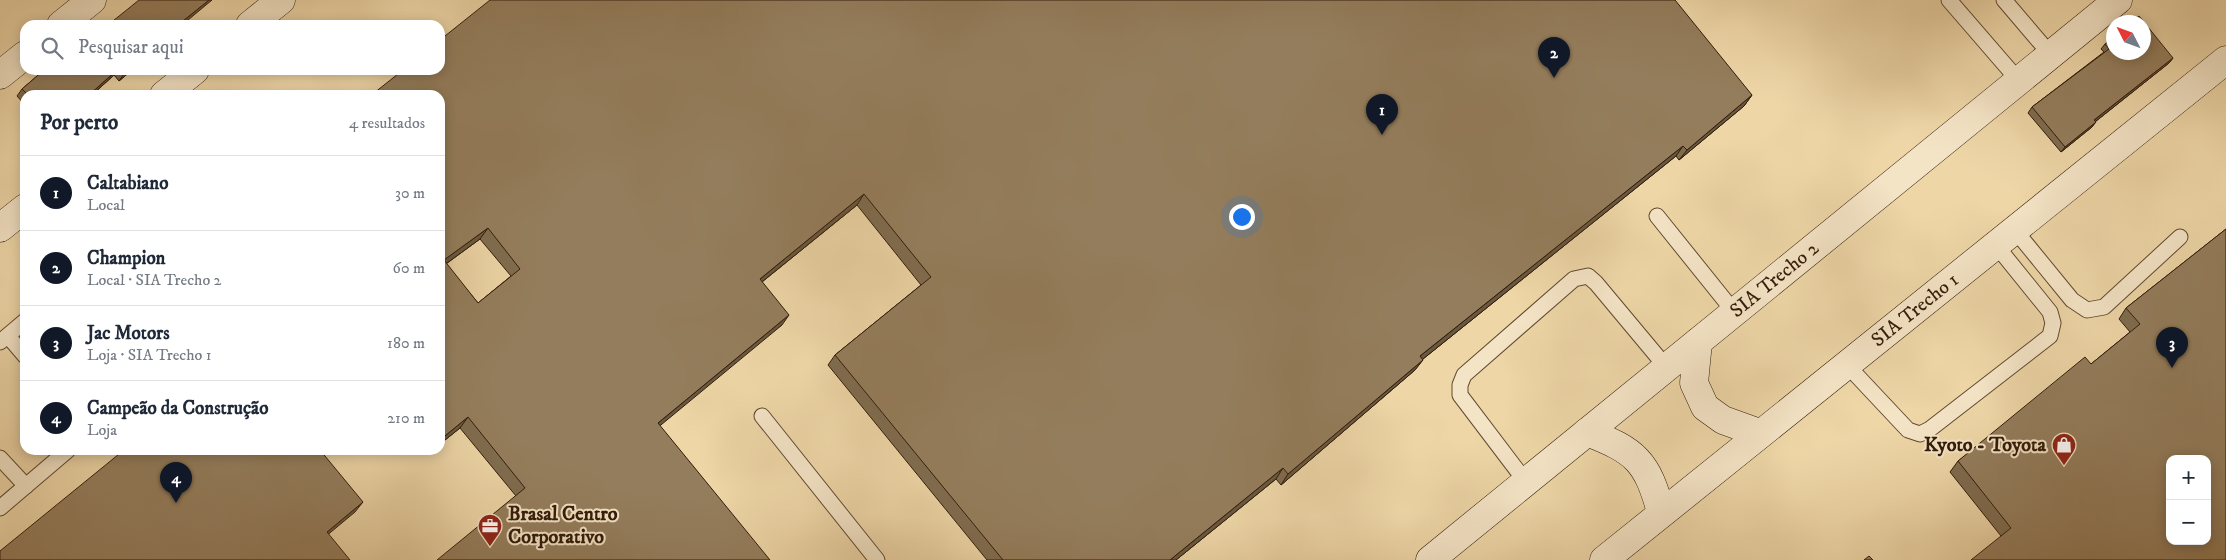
<!DOCTYPE html>
<html lang="pt">
<head>
<meta charset="utf-8">
<style>
  body { margin:0; font-family:"IM FELL DW Pica",serif; background:#f2f2f3; color:#1f2937 }
  .controls { position:absolute; right:15px; bottom:15px; display:grid; overflow:hidden; border-radius:10px; box-shadow:0 2px 12px #0003 }
  .controls button { width:45px; height:45px; display:grid; place-items:center; padding:0; border:0; border-bottom:1px solid #e0e1e3; background:#fff; color:#1f2937; font:25px sans-serif }
  .compass { position:absolute; left:2106px; top:15px; width:45px; height:45px; border-radius:50%; background:#fff; box-shadow:0 2px 12px #0003; rotate:312deg }
  .you { position:absolute; left:1241px; top:216px; width:18px; height:18px; margin:-12px; border:4px solid #fff; border-radius:50%; background:#1a73e8; box-shadow:0 0 0 8px #1a73e833 }
  .badge { display:grid; place-items:center; width:32px; height:32px; border-radius:50%; background:#111827; color:#fff; font-size:16px; font-weight:700 }
  .pin { position:absolute; translate:-50% -41px; filter:drop-shadow(0 1px 2px #0008) }
  .pin::after { content:''; position:absolute; top:26px; width:18px; height:15px; background:inherit; clip-path:polygon(0 0,100% 0,50% 100%) }
  .list { margin:0; padding:0; list-style:none }
  h2 { display:flex; justify-content:space-between; align-items:center; height:65px; margin:0; padding:0 20px; font-size:21px }
  h2 small { font-size:16px; font-weight:400; color:#747a83 }
  .list li { display:grid; grid-template-columns:32px 1fr auto; gap:15px; align-items:center; box-sizing:border-box; height:75px; padding:0 20px; border-top:1px solid #e0e1e3 }
  .list b { display:block; font-size:19px; white-space:nowrap }
  .list p { margin:0; font-size:16px; white-space:nowrap; color:#747a83 }
  .list em { font-size:16px; font-style:normal; color:#747a83 }
  .icon { flex:none; width:28px; height:28px; fill:none; stroke:currentColor; stroke-width:2; stroke-linecap:round; stroke-linejoin:round }
  .map { position:relative; flex:none; width:2226px; height:560px; overflow:hidden }
  .search { position:absolute; background:#fff; box-shadow:0 2px 12px #0003; left:20px; top:20px; width:425px; height:55px; display:flex; align-items:center; gap:12px; box-sizing:border-box; padding:0 18px; border-radius:15px; color:#747a83; font-size:19px }
  .panel { position:absolute; background:#fff; box-shadow:0 2px 12px #0003; left:20px; top:90px; width:425px; height:365px; border-radius:15px }
  .map>svg:first-child { display:block }
  .lines { fill:none; stroke-linecap:round; stroke-linejoin:round }
  .service-casing { stroke:#614a31; stroke-width:17 }
  .secondary-casing { stroke:#321c0a; stroke-width:29 }
  .service { stroke:#f4e4c6; stroke-width:15 }
  .secondary { stroke:#f4e4c6; stroke-width:28 }
  .wall { fill:#7f6c4f; stroke:#321c0a; fill-rule:evenodd }
  .shaded-wall { fill:#685840; stroke:#321c0a }
  .building { fill:#947d5c; stroke:#321c0a; fill-rule:evenodd }
  .labels { text-anchor:middle; dominant-baseline:central; stroke-width:4; stroke-linejoin:round; paint-order:stroke }
  .street-label { font-size:20px; fill:#321c0a; stroke:#f4e4c6 }
  .poi-label { font-size:20px; font-weight:bold; fill:#321c0a; stroke:#f4e4c6; text-anchor:end }
</style>
</head>
<body>
<div class="map">
<svg width="2226" height="560" viewBox="0 0 2226 560">
  <rect width="100%" height="100%" fill="#eed6a7"/>
  <filter id="stains"><feTurbulence type="fractalNoise" baseFrequency=".004" numOctaves="4"/><feColorMatrix values="0 0 0 0 .2 0 0 0 0 .09 0 0 0 0 .02 0 0 0 .5 -.17"/></filter>
  <radialGradient id="worn" r=".72"><stop offset=".6" stop-color="#630" stop-opacity="0"/><stop offset="1" stop-color="#630" stop-opacity=".3"/></radialGradient>
  <g class="lines">
    <defs>
      <g id="service">
        <path d="M1949,0L2019,81"/>
        <path d="M2004,0L2051,55"/>
        <path d="M1657,216L1735,313"/>
        <path d="M2014,229L2072,300L2087,310L2104,307L2180,237"/>
        <path d="M8,336L25,356"/>
        <path d="M0,342L25,321"/>
        <path d="M1846,364L1908,430L1920,434L1930,429L2050,336L2053,323L2050,312L1995,244"/>
        <path d="M762,416L877,560"/>
        <path d="M0,458L26,486"/>
        <path d="M1526,482L1460,395V385L1464,375L1574,279L1588,276L1596,283L1667,368"/>
        <path d="M0,508L68,450"/>
      </g>
      <g id="secondary">
        <path d="M61,25L92,0"/>
        <path d="M250,25L281,0"/>
        <path d="M0,75L25,55"/>
        <path d="M164,95L195,70"/>
        <path d="M0,228L25,208"/>
        <path d="M1698,342L1694,383L1705,407L1723,420L1759,433"/>
        <path d="M1587,432C1636,451 1647,461 1661,512"/>
        <path id="s1" d="M1430,560L2118,0"/>
        <path id="s2" d="M1604,560L2226,60"/>
      </g>
    </defs>
    <use href="#service" class="service-casing"/>
    <use href="#secondary" class="secondary-casing"/>
    <use href="#service" class="service"/>
    <use href="#secondary" class="secondary"/>
  </g>
  <g class="wall">
    <path d="M2105,44L2173,58L2169,63L2095,122L2092,127L2061,152L2028,113L2032,107L2104,52L2101,49Z"/>
    <path d="M44,70H132L119,81L114,75L92,95H25V105L17,96L22,89Z"/>
    <path d="M374,93L1752,95L1744,106L1679,160L1676,156L1423,359L1415,370L1281,485L1276,479L1176,560H987L828,365L835,355L921,285L857,205L762,282L782,325L516,496L460,428L440,444V95H373ZM480,239L511,276L478,303L446,264Z"/>
    <path d="M2226,229V560L2001,536L1950,472L1958,461L2091,364L2130,332L2119,319L2126,308Z"/>
    <path d="M424,450H433L427,454Z"/>
  </g>
  <g class="shaded-wall">
    <path d="M209,0H212L182,25H178Z"/>
    <path d="M2173,58L2169,63L2091,125L2094,120Z"/>
    <path d="M117,70H118L114,75L92,95H89Z"/>
    <path d="M129,70H132L119,81L124,74Z"/>
    <path d="M1752,95L1744,106L1679,160L1687,150Z"/>
    <path d="M2096,122L2092,127L2061,152L2065,147Z"/>
    <path d="M1683,146L1676,156L1413,367L1420,356Z"/>
    <path d="M864,194L857,205L752,290L760,279Z"/>
    <path d="M488,228L480,239L440,268L444,260Z"/>
    <path d="M789,315L782,325L650,434L658,423Z"/>
    <path d="M1423,360L1415,370L1281,485L1288,474Z"/>
    <path d="M468,417L460,428L440,444V440Z"/>
    <path d="M1283,468L1276,479L1176,560H1170Z"/>
    <path d="M363,502L355,512L319,542L327,532Z"/>
  </g>
  <g class="building">
    <path d="M139,0H209L178,25H108Z"/>
    <path d="M490,0H1675L1752,95L1687,150L1683,146L1420,356L1423,360L1288,474L1283,468L1170,560H1003L835,355L931,277L864,194L760,279L789,315L658,423L770,560H437L525,488L468,417L440,440V95H376L374,93L403,70H440V40ZM488,228L520,269L478,303L444,260Z"/>
    <path d="M2139,16L2173,58L2094,120L2096,122L2065,147L2032,107L2109,49L2105,44L2114,37V52H2144V22H2131Z"/>
    <path d="M44,70H117L89,95H28L22,89Z"/>
    <path d="M121,70H129L124,74Z"/>
    <path d="M2226,229V560H1971L2011,528L1958,461L2085,357L2091,364L2140,324L2126,308ZM2170,459H2207V541H2170Z"/>
    <path d="M124,450H320L363,502L327,532L350,560H0V551Z"/>
    <path d="M1869,556L1873,560H1864Z"/>
  </g>
  <defs>
    <symbol id="shop-pin" viewBox="-11 -11 22 30"><path d="M0 17L-7.5 6A9.5 9.5 0 1 1 7.5 6Z" fill="#8f2418" stroke="#f4e4c6"/><path d="M-5-2.5h2.3a2.7 3.5 0 0 1 5.4 0H5L5.5 6h-11ZM-1.5-2.5h3a1.5 2.3 0 0 0-3 0Z" fill="#fff"/></symbol>
    <symbol id="office-pin" viewBox="-11 -11 22 30"><path d="M0 17L-7.5 6A9.5 9.5 0 1 1 7.5 6Z" fill="#8f2418" stroke="#f4e4c6"/><path d="M-6-3h4V-5.5h4V-3h4V5H-6ZM-1-4.5V-3h2v-1.5ZM-6 0V1H6V0Z" fill="#fff"/></symbol>
  </defs>
  <g fill-rule="evenodd">
    <use href="#shop-pin" x="2050" y="431" width="28" height="38"/>
    <use href="#office-pin" x="476" y="512" width="28" height="38"/>
  </g>
  <g class="labels">
    <g class="street-label">
      <text stroke="none"><textPath href="#s1" startOffset="444">SIA Trecho 2</textPath></text>
      <text stroke="none"><textPath href="#s2" startOffset="399">SIA Trecho 1</textPath></text>
    </g>
    <g class="poi-label">
      <text x="2046" y="445">Kyoto - Toyota</text>
      <text x="508" y="514" text-anchor="start">Brasal Centro<tspan x="508" dy="23">Corporativo</tspan></text>
    </g>
  </g>
  <rect width="100%" height="100%" filter="url(#stains)"/>
  <rect width="100%" height="100%" fill="url(#worn)"/>
</svg>
<div class="controls">
<button>+</button>
<button>−</button>
</div>
<svg class="compass" viewBox="-18 -18 36 36"><path d="M0-13l5 13h-10z" fill="#e53935"/><path d="M0 13l5-13h-10z" fill="#747a83"/></svg>
<div class="you"></div>
<div class="pin badge" style="left:1382px;top:135px">1</div>
<div class="pin badge" style="left:1554px;top:78px">2</div>
<div class="pin badge" style="left:2172px;top:368px">3</div>
<div class="pin badge" style="left:176px;top:503px">4</div>
<div class="search"><svg class="icon" aria-label="search" viewBox="0 0 24 24"><circle cx="10" cy="10" r="6"/><path d="M15 15l6 6"/></svg>Pesquisar aqui</div>
<section class="panel">
<h2>Por perto<small>4 resultados</small></h2>
<ul class="list">
<li><span class="badge">1</span><div><b>Caltabiano</b><p>Local</p></div><em>30 m</em></li>
<li><span class="badge">2</span><div><b>Champion</b><p>Local · SIA Trecho 2</p></div><em>60 m</em></li>
<li><span class="badge">3</span><div><b>Jac Motors</b><p>Loja · SIA Trecho 1</p></div><em>180 m</em></li>
<li><span class="badge">4</span><div><b>Campeão da Construção</b><p>Loja</p></div><em>210 m</em></li>
</ul>
</section>
</div>
</body>
</html>
